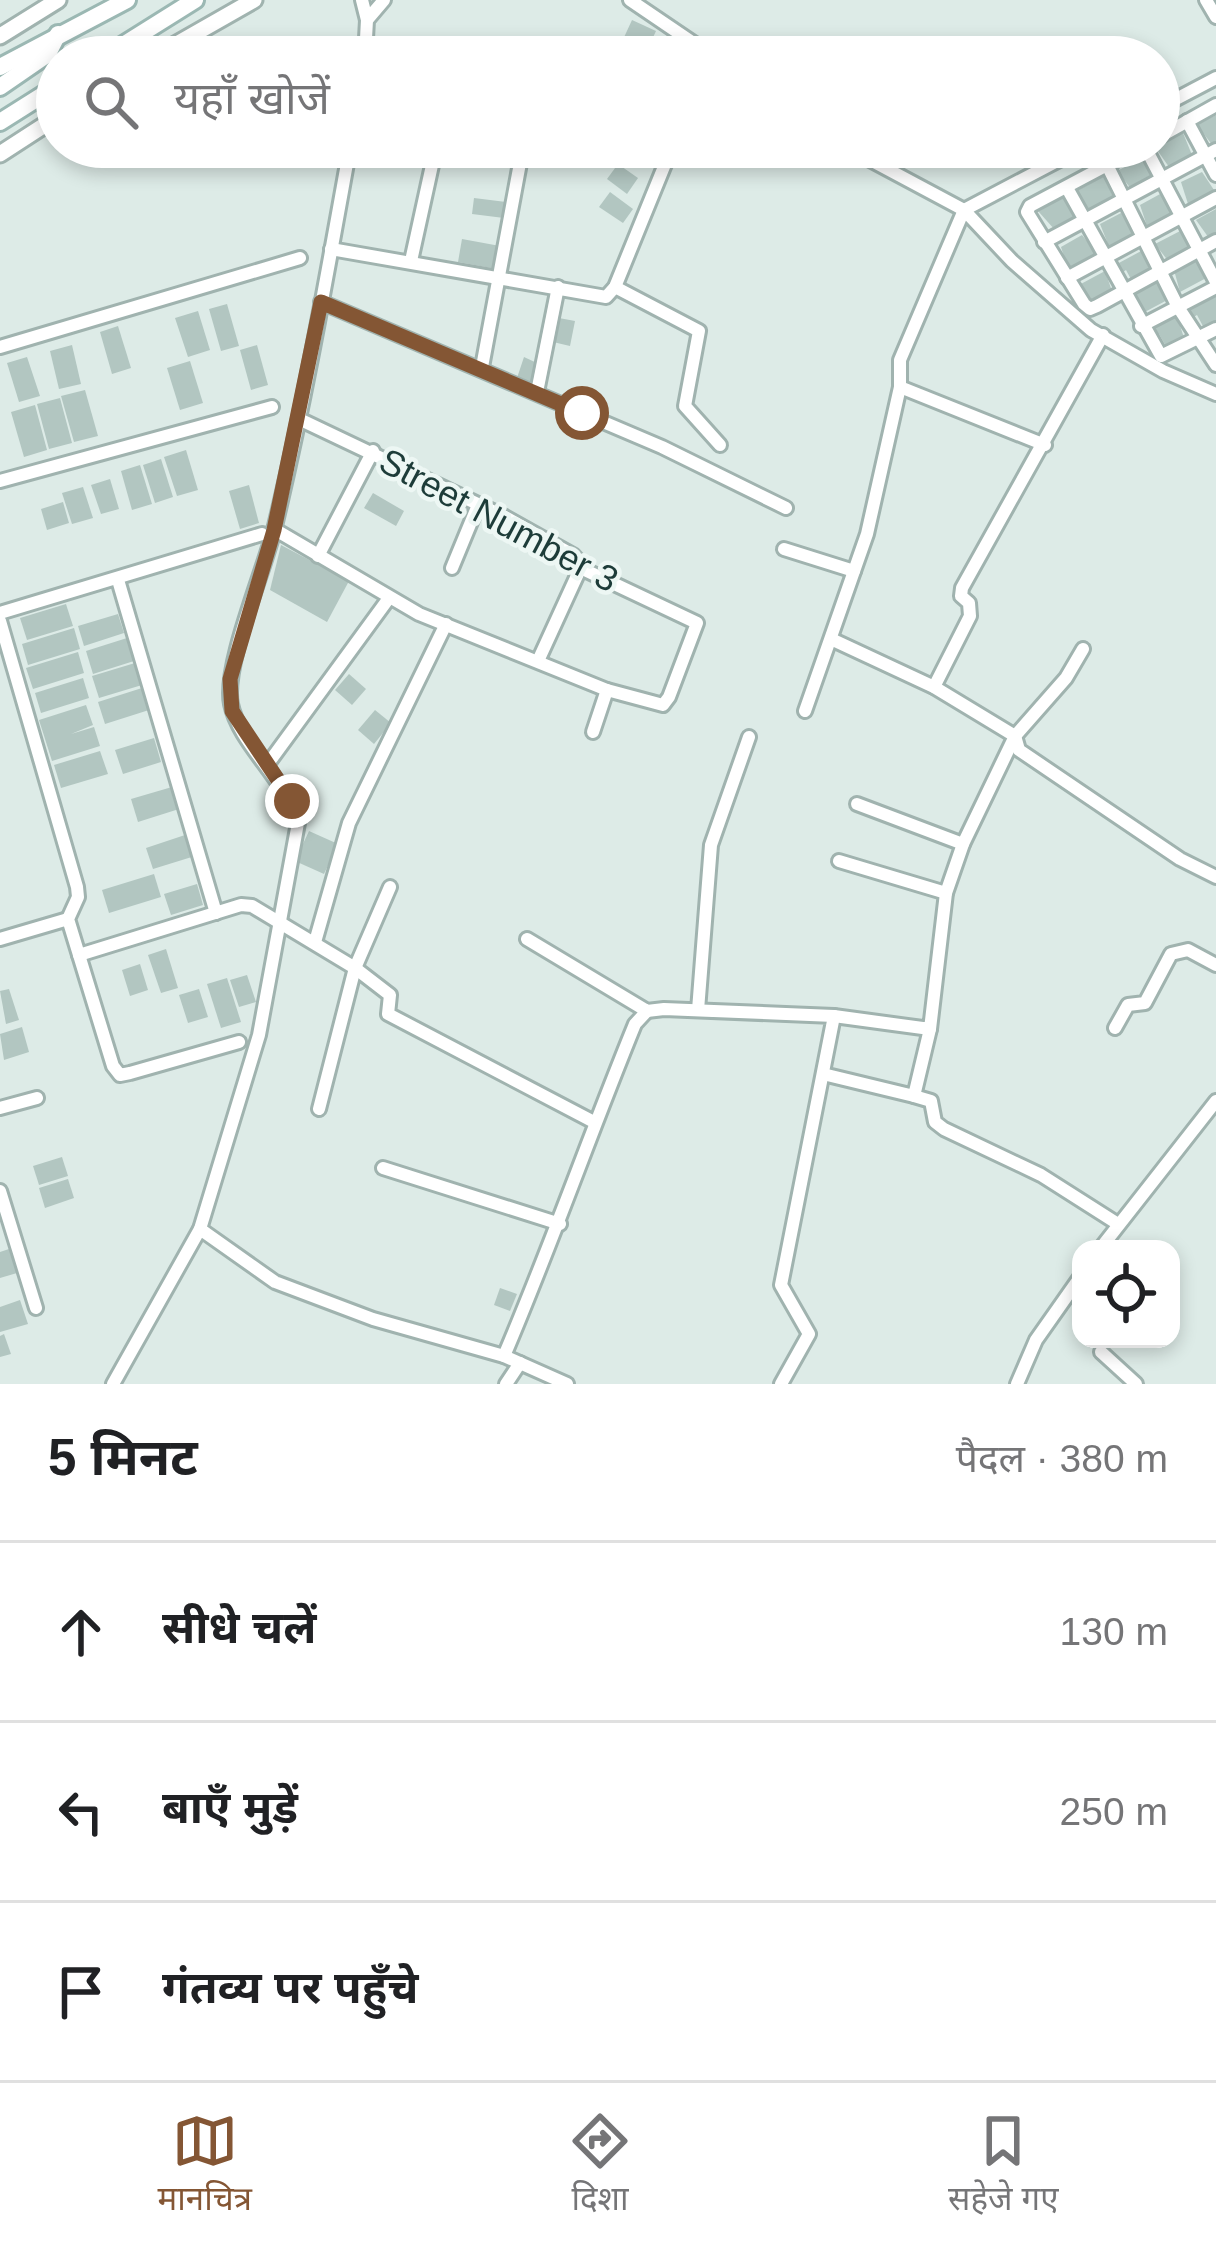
<!DOCTYPE html>
<html lang="hi">
<head>
<meta charset="utf-8">
<style>
  body { margin:0; font-family:Arial,"Noto Sans Devanagari",sans-serif; background:#f2f2f2; color:#202124 }
  .controls { position:absolute; right:36px; bottom:36px; display:grid; overflow:hidden; border-radius:24px; box-shadow:0 6px 18px #0003 }
  .controls button { width:108px; height:108px; display:grid; place-items:center; padding:0; border:0; border-bottom:3px solid #e0e0e0; background:#fff; color:#202124; font:60px sans-serif }
  .stop { position:absolute; width:36px; height:36px; margin:-27px; border:9px solid #845634; border-radius:50%; background:#fff }
  .stop.end { background:#845634; border-color:#fff; box-shadow:0 3px 12px #0008 }
  .list { margin:0; padding:0; list-style:none }
  h2 { display:flex; justify-content:space-between; align-items:center; height:156px; margin:0; padding:0 48px; font-size:51px }
  h2 small { font-size:39px; font-weight:400; color:#757577 }
  .list li { display:grid; grid-template-columns:78px 1fr auto; gap:36px; align-items:center; box-sizing:border-box; height:180px; padding:0 48px; border-top:3px solid #e0e0e0 }
  .list b { display:block; font-size:45px; white-space:nowrap }
  .list em { font-size:39px; font-style:normal; color:#757577 }
  .icon { flex:none; width:66px; height:66px; fill:none; stroke:currentColor; stroke-width:2; stroke-linecap:round; stroke-linejoin:round }
  .map { position:relative; flex:none; width:1216px; height:1384px; overflow:hidden }
  .search { position:absolute; background:#fff; box-shadow:0 6px 18px #0003; left:36px; right:36px; top:36px; height:132px; display:flex; align-items:center; gap:30px; box-sizing:border-box; padding:0 42px; border-radius:66px; color:#757577; font-size:45px }
  .sheet { height:696px; background:#fff }
  nav { display:flex; justify-content:space-around; align-items:center; box-sizing:border-box; height:168px; border-top:3px solid #e0e0e0; background:#fff; font-size:33px; color:#757577 }
  nav a { display:grid; justify-items:center; gap:6px }
  nav .on { color:#845634 }
  .map>svg:first-child { display:block }
  .building { fill:#b2c6c1 }
  .lines { fill:none; stroke-linecap:round; stroke-linejoin:round }
  .minor-casing { stroke:#a0b3af; stroke-width:18 }
  .tertiary-casing { stroke:#a0b3af; stroke-width:21 }
  .secondary-casing { stroke:#9bb8b3; stroke-width:22 }
  .minor { stroke:#fff; stroke-width:12 }
  .tertiary { stroke:#fff; stroke-width:15 }
  .secondary { stroke:#fff; stroke-width:16 }
  .route { stroke:#845634; stroke-width:15 }
  .labels { text-anchor:middle; dominant-baseline:central; stroke-width:9; stroke-linejoin:round; paint-order:stroke }
  .street-label { font-size:36px; fill:#1d3c39; stroke:#edf7f4 }
</style>
</head>
<body>
<div class="map">
<svg width="1216" height="1384" viewBox="0 0 1216 1384">
  <rect width="100%" height="100%" fill="#ddebe7"/>
  <g class="building">
    <path d="M632,20L656,31L644,57H615Z"/>
    <path d="M1216,115V144L1213,146L1197,125Z"/>
    <path d="M1183,133L1192,155L1169,167L1155,147Z"/>
    <path d="M627,147H643L635,166L621,160Z"/>
    <path d="M1145,156L1153,179L1132,190L1117,171Z"/>
    <path d="M618,164L638,178L627,194L607,179Z"/>
    <path d="M1202,172L1216,193L1189,207L1181,182Z"/>
    <path d="M1104,176L1114,199L1090,212L1075,192Z"/>
    <path d="M610,192L633,209L623,223L599,207Z"/>
    <path d="M1162,193L1176,211L1147,226L1140,205Z"/>
    <path d="M1067,195L1076,219L1055,230L1038,211Z"/>
    <path d="M474,198L506,202L504,218L472,214Z"/>
    <path d="M1216,209V238L1211,241L1196,220Z"/>
    <path d="M1121,213L1138,234L1110,249L1100,224Z"/>
    <path d="M1184,229L1191,251L1169,262L1155,244Z"/>
    <path d="M1082,235L1099,256L1069,272L1061,247Z"/>
    <path d="M462,239L500,246L497,269L458,262Z"/>
    <path d="M1143,250L1150,273L1133,283L1126,270L1122,273L1117,264Z"/>
    <path d="M1195,259L1210,276L1180,292L1174,270Z"/>
    <path d="M1105,271L1113,294L1095,304L1079,285Z"/>
    <path d="M1155,280L1171,298L1143,313L1135,290Z"/>
    <path d="M1216,294V321L1204,328L1197,315L1192,318L1187,310Z"/>
    <path d="M227,304L239,346L221,351L209,309Z"/>
    <path d="M198,311L210,350L188,357L175,318Z"/>
    <path d="M1177,316L1184,338L1167,348L1159,334L1154,337L1150,330Z"/>
    <path d="M559,318L575,321L570,346L553,342Z"/>
    <path d="M118,326L131,368L112,374L100,332Z"/>
    <path d="M72,345L81,384L59,389L50,351Z"/>
    <path d="M257,345L268,385L251,390L240,350Z"/>
    <path d="M27,357L40,396L19,402L7,363Z"/>
    <path d="M524,357L539,364L533,384L517,378Z"/>
    <path d="M190,361L203,403L180,410L167,368Z"/>
    <path d="M85,390L98,436L74,442L61,396Z"/>
    <path d="M60,398L72,443L49,449L37,404Z"/>
    <path d="M35,405L47,450L24,457L11,412Z"/>
    <path d="M186,450L198,490L177,496L164,457Z"/>
    <path d="M161,459L173,497L155,503L143,465Z"/>
    <path d="M140,465L152,504L132,510L121,471Z"/>
    <path d="M110,479L119,509L101,514L91,485Z"/>
    <path d="M249,485L259,523L240,529L229,491Z"/>
    <path d="M83,487L93,518L72,524L62,493Z"/>
    <path d="M373,493L404,511L396,526L364,508Z"/>
    <path d="M63,502L69,523L47,530L41,509Z"/>
    <path d="M281,545L349,581L327,622L270,590Z"/>
    <path d="M66,604L73,626L27,640L20,618Z"/>
    <path d="M118,614L124,633L84,646L78,626Z"/>
    <path d="M74,628L80,649L28,665L22,644Z"/>
    <path d="M127,638L134,661L93,674L86,651Z"/>
    <path d="M78,652L84,673L33,689L26,668Z"/>
    <path d="M135,663L142,685L99,698L92,676Z"/>
    <path d="M349,674L366,689L352,705L335,690Z"/>
    <path d="M83,678L89,698L41,713L35,693Z"/>
    <path d="M142,688L149,710L105,724L98,702Z"/>
    <path d="M86,705L93,725L71,734L94,727L100,746L52,761L39,720Z"/>
    <path d="M375,710L391,723L374,744L358,730Z"/>
    <path d="M154,738L161,762L123,774L115,750Z"/>
    <path d="M100,751L108,774L61,788L54,765Z"/>
    <path d="M172,787L179,809L138,822L131,799Z"/>
    <path d="M309,831L338,844L324,874L295,861Z"/>
    <path d="M188,834L195,856L153,869L146,848Z"/>
    <path d="M154,874L161,897L109,913L102,890Z"/>
    <path d="M197,884L203,905L171,915L164,894Z"/>
    <path d="M166,949L178,988L161,993L148,955Z"/>
    <path d="M140,964L148,990L130,996L122,970Z"/>
    <path d="M247,975L256,1002L239,1007L230,980Z"/>
    <path d="M227,978L241,1022L221,1028L207,984Z"/>
    <path d="M9,989L19,1020L6,1024L0,991Z"/>
    <path d="M199,989L208,1017L188,1023L179,995Z"/>
    <path d="M22,1027L29,1052L4,1060L0,1034Z"/>
    <path d="M62,1157L68,1176L39,1185L33,1166Z"/>
    <path d="M68,1179L74,1198L45,1208L39,1188Z"/>
    <path d="M9,1249L17,1273L0,1278V1252Z"/>
    <path d="M500,1288L517,1294L510,1311L494,1305Z"/>
    <path d="M20,1300L28,1324L0,1332V1307Z"/>
    <path d="M4,1334L11,1354L0,1357V1336Z"/>
  </g>
  <g class="lines">
    <defs>
      <g id="minor">
        <path d="M362,0L367,20"/>
        <path d="M630,0L714,57"/>
        <path d="M1206,0L1216,17"/>
        <path d="M365,57L367,20L384,0"/>
        <path d="M1159,108L1216,78"/>
        <path d="M1187,121L1216,175"/>
        <path d="M1159,137L1216,105"/>
        <path d="M846,147L964,210L1012,261L1091,330L1163,371L1216,394"/>
        <path d="M1141,147L1030,206L1027,212L1084,304L1090,309L1097,306L1216,241"/>
        <path d="M1145,147L1216,282"/>
        <path d="M1107,165L1178,307L1216,365"/>
        <path d="M1067,188L1161,356L1216,329"/>
        <path d="M1044,242L1216,150"/>
        <path d="M331,249L606,297L615,287L672,147"/>
        <path d="M411,261L436,147"/>
        <path d="M1067,278L1216,198"/>
        <path d="M615,287L699,331L685,406L720,445"/>
        <path d="M321,302L662,447L786,508"/>
        <path d="M1141,326L1216,287"/>
        <path d="M0,347L300,258"/>
        <path d="M482,367L523,147"/>
        <path d="M900,387L1045,445"/>
        <path d="M537,392L558,287"/>
        <path d="M0,481L272,407"/>
        <path d="M274,529L419,614L607,690L663,705L669,697L697,623L587,571L573,555L505,517L299,419"/>
        <path d="M784,549L854,571"/>
        <path d="M318,556L373,451"/>
        <path d="M452,568L478,505"/>
        <path d="M118,580L216,913"/>
        <path d="M0,613L262,534"/>
        <path d="M0,621L77,887L78,897L68,919L113,1066L120,1075L130,1073L239,1042"/>
        <path d="M831,639L934,687L1015,736L1019,750L1180,859L1216,877"/>
        <path d="M538,661L581,567"/>
        <path d="M934,687L970,616L969,603L961,596L962,588L1103,335"/>
        <path d="M805,711L867,534L900,387V360L964,210L1084,147"/>
        <path d="M593,732L607,690"/>
        <path d="M267,765L389,598"/>
        <path d="M857,804L963,844"/>
        <path d="M839,861L946,893"/>
        <path d="M0,939L68,919"/>
        <path d="M527,939L647,1011L664,1009L834,1016L781,1285L809,1334L781,1384"/>
        <path d="M315,942L349,823L446,624"/>
        <path d="M79,955L241,905L252,906L355,968L390,995L388,1014L594,1122"/>
        <path d="M698,1010L711,845L749,737"/>
        <path d="M834,1016L930,1029L946,893L963,844L1015,736L1066,678L1083,649"/>
        <path d="M1115,1028L1128,1005L1145,1003L1171,954L1188,950L1216,965"/>
        <path d="M823,1074L914,1096L930,1029"/>
        <path d="M914,1096L931,1101L935,1122L944,1129L1041,1175L1118,1224"/>
        <path d="M0,1108L37,1098"/>
        <path d="M319,1109L355,968L390,887"/>
        <path d="M383,1168L560,1224"/>
        <path d="M0,1191L36,1308"/>
        <path d="M200,1229L275,1282L373,1319L504,1356L567,1384"/>
        <path d="M1100,1249L1216,1101"/>
        <path d="M1101,1352L1136,1384"/>
        <path d="M504,1356C551,1246 590,1134 635,1024L647,1011"/>
        <path d="M113,1384L200,1229L259,1035L298,823C286,779 239,744 231,704C223,666 265,569 275,526C305,401 327,274 350,147"/>
        <path d="M506,1384L520,1363"/>
        <path d="M1017,1384L1036,1340L1081,1276"/>
      </g>
      <g id="tertiary">
        <path d="M0,36L58,0"/>
        <path d="M154,57L254,0"/>
        <path d="M0,154L57,117"/>
      </g>
      <g id="secondary">
        <path d="M104,57L195,0"/>
        <path d="M0,67L127,0"/>
        <path d="M0,87L48,54L58,34"/>
        <path d="M0,122L57,86"/>
      </g>
    </defs>
    <use href="#minor" class="minor-casing"/>
    <use href="#tertiary" class="tertiary-casing"/>
    <use href="#secondary" class="secondary-casing"/>
    <use href="#minor" class="minor"/>
    <use href="#tertiary" class="tertiary"/>
    <use href="#secondary" class="secondary"/>
  </g>
  <g class="lines">
    <path class="route" d="M292,801L232,711L230,679L274,530L321,302L582,413"/>
  </g>
  <g class="labels">
    <g class="street-label">
      <text transform="translate(499 520) rotate(28)">Street Number 3</text>
    </g>
  </g>
</svg>
<div class="controls">
<button><svg class="icon" aria-label="locate" viewBox="0 0 24 24"><circle cx="12" cy="12" r="6"/><path d="M12 2v4M12 18v4M2 12h4M18 12h4"/></svg></button>
</div>
<div class="stop" style="left:582px;top:413px"></div>
<div class="stop end" style="left:292px;top:801px"></div>
<div class="search"><svg class="icon" aria-label="search" viewBox="0 0 24 24"><circle cx="10" cy="10" r="6"/><path d="M15 15l6 6"/></svg>यहाँ खोजें</div>
</div>
<section class="sheet">
<h2>5 मिनट<small>पैदल · 380 m</small></h2>
<ul class="list">
<li><svg class="icon" aria-label="ahead" viewBox="0 0 24 24"><path d="M12 20V5M6 11l6-6 6 6"/></svg><div><b>सीधे चलें</b></div><em>130 m</em></li>
<li><svg class="icon" aria-label="left" viewBox="0 0 24 24"><path d="M17 20v-9H6M10 6l-5 5 5 5"/></svg><div><b>बाएँ मुड़ें</b></div><em>250 m</em></li>
<li><svg class="icon" aria-label="arrive" viewBox="0 0 24 24"><path d="M6 21V4h12l-3 4 3 4H6"/></svg><div><b>गंतव्य पर पहुँचे</b></div></li>
</ul>
</section>
<nav>
<a class="on"><svg class="icon" aria-label="map" viewBox="0 0 24 24"><path d="M3 6l6-2 6 2 6-2v14l-6 2-6-2-6 2zM9 4v14M15 6v14"/></svg>मानचित्र</a>
<a><svg class="icon" aria-label="directions" viewBox="0 0 24 24"><path d="M12 3l9 9-9 9-9-9zM9 14v-3h6M13 9l2 2-2 2"/></svg>दिशा</a>
<a><svg class="icon" aria-label="saved" viewBox="0 0 24 24"><path d="M7 4h10v16l-5-4-5 4z"/></svg>सहेजे गए</a>
</nav>
</body>
</html>
